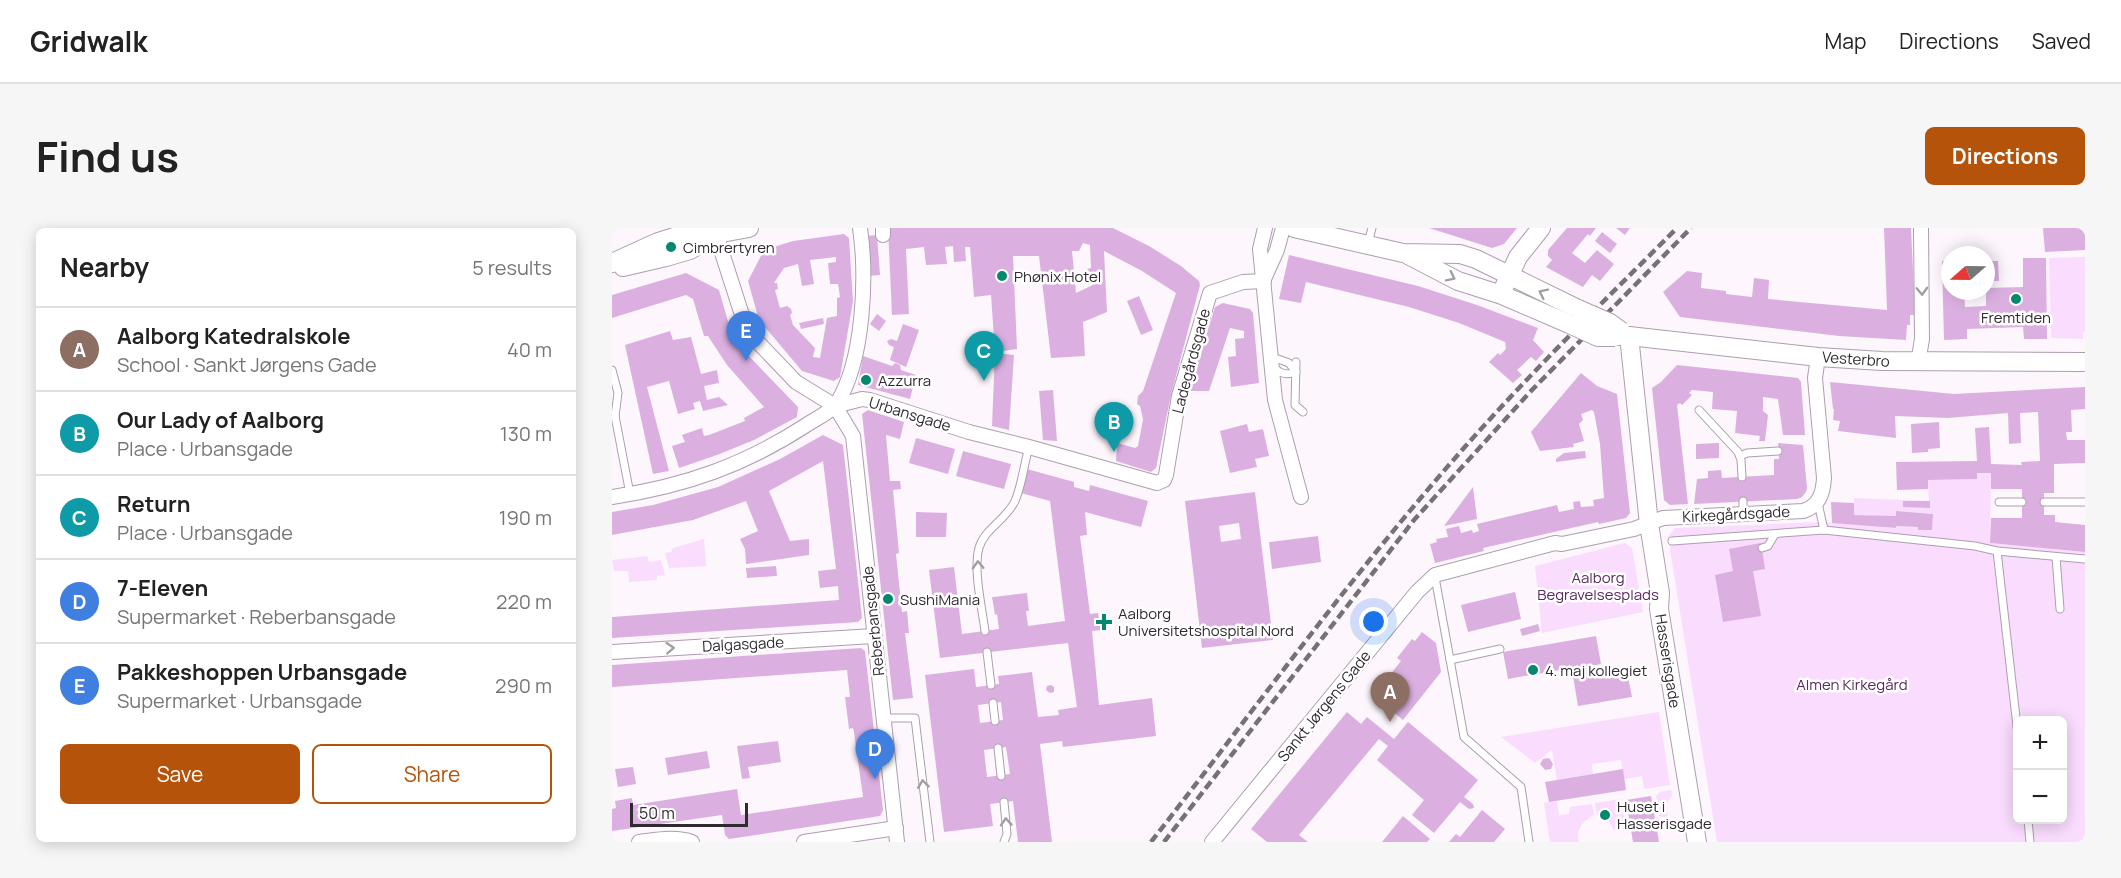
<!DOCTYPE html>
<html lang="en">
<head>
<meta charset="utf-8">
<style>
  body { margin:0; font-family:Manrope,sans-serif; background:#f6f6f6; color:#222 }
  .controls { position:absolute; right:18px; bottom:18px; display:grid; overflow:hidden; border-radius:9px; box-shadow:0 3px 15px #0003 }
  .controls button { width:54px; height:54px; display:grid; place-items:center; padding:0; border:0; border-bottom:2px solid #e0e0e0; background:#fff; color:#222; font:30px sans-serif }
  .compass { position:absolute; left:1329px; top:18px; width:54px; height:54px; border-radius:50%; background:#fff; box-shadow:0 3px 15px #0003; rotate:250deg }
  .scale { position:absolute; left:18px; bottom:15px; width:118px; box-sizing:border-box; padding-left:6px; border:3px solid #2f2930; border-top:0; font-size:16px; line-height:21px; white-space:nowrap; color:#2f2930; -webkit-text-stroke:4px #fff; paint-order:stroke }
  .you { position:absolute; left:762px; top:394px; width:21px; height:21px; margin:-15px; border:4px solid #fff; border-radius:50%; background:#1a73e8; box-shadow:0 0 0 9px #1a73e833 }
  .badge { display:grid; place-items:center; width:39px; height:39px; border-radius:50%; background:#b45309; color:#fff; font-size:20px; font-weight:700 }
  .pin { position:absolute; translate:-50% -50px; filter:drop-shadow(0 2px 3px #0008) }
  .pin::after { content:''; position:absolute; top:32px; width:21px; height:18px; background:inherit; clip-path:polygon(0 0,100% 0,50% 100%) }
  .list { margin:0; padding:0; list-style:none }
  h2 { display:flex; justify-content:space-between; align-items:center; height:78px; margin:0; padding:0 24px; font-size:26px }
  h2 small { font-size:20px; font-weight:400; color:#767676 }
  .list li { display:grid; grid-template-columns:39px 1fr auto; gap:18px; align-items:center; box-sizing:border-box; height:84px; padding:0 24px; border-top:2px solid #e0e0e0 }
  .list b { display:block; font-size:22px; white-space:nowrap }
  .list p { margin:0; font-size:20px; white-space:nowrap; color:#767676 }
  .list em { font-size:20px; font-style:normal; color:#767676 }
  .actions { display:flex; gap:12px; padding:18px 24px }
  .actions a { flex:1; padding:14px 0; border:2px solid #b45309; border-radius:9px; text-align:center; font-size:21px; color:#b45309 }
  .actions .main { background:#b45309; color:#fff }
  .map { position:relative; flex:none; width:1473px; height:614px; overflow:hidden; border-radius:9px }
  header { display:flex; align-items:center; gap:36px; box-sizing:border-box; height:84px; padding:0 30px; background:#fff; border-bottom:2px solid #e0e0e0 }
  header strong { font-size:28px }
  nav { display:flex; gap:33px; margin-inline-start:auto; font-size:21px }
  .intro { display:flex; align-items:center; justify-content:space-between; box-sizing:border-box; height:144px; padding:0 36px }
  h1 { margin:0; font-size:42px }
  .button { padding:15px 27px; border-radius:9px; background:#b45309; color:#fff; font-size:21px; font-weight:700 }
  main { display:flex; gap:36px; padding:0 36px }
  aside { flex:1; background:#fff; border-radius:9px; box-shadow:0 3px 15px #0003 }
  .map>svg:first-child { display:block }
  .green { fill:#fadcfe; fill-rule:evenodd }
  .building { fill:#dbb0e1; fill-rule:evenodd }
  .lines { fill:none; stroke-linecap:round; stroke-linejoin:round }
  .lane-casing { stroke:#ac9eae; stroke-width:9 }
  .street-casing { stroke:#ac9eae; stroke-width:16 }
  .secondary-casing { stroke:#ac9eae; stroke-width:20 }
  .lane { stroke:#fff; stroke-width:7 }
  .street { stroke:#fff; stroke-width:14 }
  .secondary { stroke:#fff; stroke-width:18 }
  .rail { stroke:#767077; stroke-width:4.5; stroke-dasharray:9 4.5; stroke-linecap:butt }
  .secondary-bridge-casing { stroke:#ac9eae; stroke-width:20; stroke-linecap:butt }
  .secondary-bridge { stroke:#fff; stroke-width:18 }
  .oneway { stroke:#a19fa2 }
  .poi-dot { fill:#01886e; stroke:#fff; stroke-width:2 }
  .labels { text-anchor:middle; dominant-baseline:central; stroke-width:5; stroke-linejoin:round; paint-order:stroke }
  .poi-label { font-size:15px; fill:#2f2930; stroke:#fff; text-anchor:start }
  .street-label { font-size:15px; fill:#2f2930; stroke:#fff }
  .park-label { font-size:15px; fill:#5b2862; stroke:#fff }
</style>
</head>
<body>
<header>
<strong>Gridwalk</strong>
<nav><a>Map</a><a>Directions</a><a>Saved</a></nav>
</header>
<div class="intro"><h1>Find us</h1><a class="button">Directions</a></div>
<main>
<aside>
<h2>Nearby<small>5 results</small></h2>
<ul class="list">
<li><span class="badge" style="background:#8d6e63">A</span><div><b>Aalborg Katedralskole</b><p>School · Sankt Jørgens Gade</p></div><em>40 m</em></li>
<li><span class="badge" style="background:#0f9aa8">B</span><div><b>Our Lady of Aalborg</b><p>Place · Urbansgade</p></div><em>130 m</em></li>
<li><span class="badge" style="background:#0f9aa8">C</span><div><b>Return</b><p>Place · Urbansgade</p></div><em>190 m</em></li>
<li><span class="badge" style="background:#3f7fe0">D</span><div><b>7-Eleven</b><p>Supermarket · Reberbansgade</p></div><em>220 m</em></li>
<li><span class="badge" style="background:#3f7fe0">E</span><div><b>Pakkeshoppen Urbansgade</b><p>Supermarket · Urbansgade</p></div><em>290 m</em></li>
</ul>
<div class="actions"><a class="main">Save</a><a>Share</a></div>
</aside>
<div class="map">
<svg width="1473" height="614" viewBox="0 0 1473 614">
  <rect width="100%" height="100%" fill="#fdf6fd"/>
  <g class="green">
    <path d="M1473,29V103L1471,104V111L1439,110L1437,30Z"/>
    <path d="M1365,245H1379L1378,315L1473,324V614H1105L1056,309L1063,300L1210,294L1284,300V298L1306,299V302H1320L1321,286L1285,283L1284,288L1242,287V270L1317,273L1316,252L1365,251ZM1406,493H1450V592H1406Z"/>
    <path d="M92,311L94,338L57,340L53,325L59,324L61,320Z"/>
    <path d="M1013,315L1020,320L1031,384L930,405L923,338Z"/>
    <path d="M35,328L37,334L49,332L53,347L45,348V352L17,354L16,343H2L0,332Z"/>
    <path d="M1047,484L1058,557L1032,561L1030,548L1012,551L1009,532L980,536L981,546L945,552L940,522L923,535L889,509Z"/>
    <path d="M1059,562L1060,568L1054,576L1056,590L1047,588L1044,568L1048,564Z"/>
    <path d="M1009,571L1014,598L1002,602L996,592L985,587L983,575Z"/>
    <path d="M945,573L947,587L957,586L958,579L980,576L982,587C970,594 964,600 967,614H938L932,575Z"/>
  </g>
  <g class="building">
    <path d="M276,0H501L537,18L569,38L587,53L588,57L559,167L544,240L539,244L504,233L505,215L523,220L526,218L531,191L528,178L525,176L526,168L531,163L564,65L530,43L492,23L495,84L471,94L473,128L439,130L427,28H401L405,121L383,124L379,67L362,69L358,19H353L354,33L342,34L341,18L333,19L335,36L314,37L312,19L294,21L297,86L280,87ZM471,15L478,17L479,40L475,41L476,49H480L481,57L464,65L460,23H467Z"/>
    <path d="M817,0H905L892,16L880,20Z"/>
    <path d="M955,0H984L978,8L976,6L960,25L973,35L985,22L1002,36L988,53L980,47L971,59L934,39L940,32L936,28V22Z"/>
    <path d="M1004,0H1018L1013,7Z"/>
    <path d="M1272,0H1299L1303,87H1298V97H1295L1294,112L1227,108L1068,89L1051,64L1075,43L1090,45L1089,60L1114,63V66L1140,69L1142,50L1157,52L1156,71L1275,82Z"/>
    <path d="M1431,0H1473V22L1433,24Z"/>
    <path d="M990,4L1005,16L998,25L983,13Z"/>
    <path d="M232,6L237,10L241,73L228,149L222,153L190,143L147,92L136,53L152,22L181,13ZM224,29V34L216,35L218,56H226L228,69L225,70V88L215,90L208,130L201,129L203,120L181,97L178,87L180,85L179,81L175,78L168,80L163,62L166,61L165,55H162L172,40L186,36L190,58L202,56L198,32Z"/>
    <path d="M265,7L268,47L256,48L253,8Z"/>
    <path d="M677,27L806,58L865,77L926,100L921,112L932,124L924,133L919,129L905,142L910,147L901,155L877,134L886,125L888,127L894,121L893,114L847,95L797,79L694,54L689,75L667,71Z"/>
    <path d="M1411,30H1434L1435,111H1412L1411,99L1355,101V111L1332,112L1330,33H1338V63H1352L1353,79L1374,78V60L1411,59Z"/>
    <path d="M1374,33H1386L1387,53H1374Z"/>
    <path d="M74,45L107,62L119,104L132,123L186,179L185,189L142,212L105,227L67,240L60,218L73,214L70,207L90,200L92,208L97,207L133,193L132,190L152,179L115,137L96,108H92L81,71L74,67L0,90V67Z"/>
    <path d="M527,68L541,102L529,107L515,73Z"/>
    <path d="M611,75L638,81L641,85L647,155L619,159L616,129L624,128L623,111L632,110V103L618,100L597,163H577L603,79Z"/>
    <path d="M265,86L274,93L267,103L258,96Z"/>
    <path d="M211,90L212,96L189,101L187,95Z"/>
    <path d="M291,96L307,102L294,139L278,132L282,119L277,117L275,113L279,111L285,113Z"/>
    <path d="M58,103L61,112L79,109L89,146L105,142L107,155L92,158L95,172L107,169L116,177L91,183L88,173L81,175L83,181L66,186L57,153L35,159L57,243L41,246L13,117Z"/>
    <path d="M369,113H381L380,135L369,134Z"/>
    <path d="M383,125L402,127L397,202L380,198Z"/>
    <path d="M251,128L280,138L283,135L288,137L289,142L304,147L298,171L246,157Z"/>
    <path d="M1065,137L1186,150L1189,154L1193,207H1171L1166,171L1151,169V183L1156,187L1153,213H1147L1148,208L1123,205L1125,183L1100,181L1101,164L1080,162L1077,165L1080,167L1070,177L1068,175L1065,177L1076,276L1058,277L1052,272L1040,160L1049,154Z"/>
    <path d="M969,145L985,158L1005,166L1018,285L1014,290L987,296L986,294L871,320L872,323L823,335L818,316L825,314L824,311L836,309L834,301L847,298L849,305L860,302L861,305L867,303L865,296L945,277L947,284L962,281L961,274L968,273L969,279L982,278L981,272L992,270L988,216L982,184L980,182L969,186L971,192L967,196L972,213L961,216L962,219L928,223L919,204Z"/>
    <path d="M1218,154L1342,166L1473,159V181L1459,182L1460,204H1454L1455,212H1473V235L1442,236V265H1432V287H1443V294L1473,297V324L1378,315L1379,290H1410V261H1379V245H1365V251L1316,252V261L1285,262L1284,234L1365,233L1363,200L1377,199L1379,236L1410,237L1409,234L1428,233L1426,184L1408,185L1409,215L1397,216L1396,185L1336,190L1283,188L1284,210L1226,203L1228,193L1221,192L1222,181H1221Z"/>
    <path d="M441,162L445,213L431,212L427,163Z"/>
    <path d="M256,182L292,194L288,211L274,207L278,253H288L289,261L281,262L287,325L284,326L290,384L295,383L297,405H293L301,470L281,472L250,186Z"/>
    <path d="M1327,194L1328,220L1316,221V224L1300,225L1299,196Z"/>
    <path d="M635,196L637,204L651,201L657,228L643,231L645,239L618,245L608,203Z"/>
    <path d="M211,207L231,217L250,390L246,394L0,410V389L227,372L226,358L208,360L206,343L224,341L211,233L157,263L178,313L197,311V327L134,336L133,321L128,311L146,303L134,273L81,292L0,307V284L41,277L106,259L168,231Z"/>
    <path d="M304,210L343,221L336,246L297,235Z"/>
    <path d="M1107,215V230L1084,231V216Z"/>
    <path d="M1166,215L1191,217L1195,260L1194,264L1190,269L1185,271L1082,276L1085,251L1096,250V243L1109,242L1110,250L1162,247V231H1167Z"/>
    <path d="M351,223L399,236L392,261L344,248Z"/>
    <path d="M973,223L974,230L944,234V231L952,225Z"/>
    <path d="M415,241L462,254V259L477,263L478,257L536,273L529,299L473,284L475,307L468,308L478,386L486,385L489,402L480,403L487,477L540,470L544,508L451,519L450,513L428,516L440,614H406L401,573L378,576L381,598L332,604L313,447L362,441L364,459L387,456L386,448L420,444L426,489L447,487L446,482L465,479L456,415L328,430L317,342L342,339L350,406L387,401L385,386L383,387L380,369H382L415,365L417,383H414L416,398L453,393L438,273L409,265ZM389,474L391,492L368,495L366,477ZM394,519L398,546L375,549L372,522Z"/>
    <path d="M861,259L865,291L832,298Z"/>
    <path d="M643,264L661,412L590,420L573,273ZM627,295L629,311L609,314L607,298Z"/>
    <path d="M1291,273H1318V280L1291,279Z"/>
    <path d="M1219,274L1242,275V287L1284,288V283L1321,286L1320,302H1306V299L1284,298V300L1220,295Z"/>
    <path d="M304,284L335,285L334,309H304Z"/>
    <path d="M706,308L709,334L660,341L657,314Z"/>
    <path d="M1149,315L1153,341L1141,343L1149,388L1111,394L1103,347L1121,343L1117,321Z"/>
    <path d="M164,338L165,348L135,350L134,340Z"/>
    <path d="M903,364L909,391L856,404L849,377Z"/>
    <path d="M926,396L928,403L910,408L908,401Z"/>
    <path d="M810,404L824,415L829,444L791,492L767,472L770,468L759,460L772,444L777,448L789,433L785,430L800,411L803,413Z"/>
    <path d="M984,408L989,436L979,438L980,445L1014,439L1020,469L966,478L961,448L966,447L965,439L896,451L891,424Z"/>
    <path d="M249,420L253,423L271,582L268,588L117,611L113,607L110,587L0,603V581L4,580L3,573L20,570L21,577L125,561L129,587L251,569L242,504L241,500L237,501L233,469H238L235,442L0,459V437Z"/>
    <path d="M439,457L442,459V464L438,465L434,462L435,458Z"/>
    <path d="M735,484L749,496L755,489L782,511L796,494L866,552L852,569L861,576L862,580L857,581L848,574L822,605L800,587L812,572L765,532L776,518L767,511L687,607L696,614H655L639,601Z"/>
    <path d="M166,513L169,534L136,539L138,550L130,551L125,518Z"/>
    <path d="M95,523L98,540L56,547L53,530Z"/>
    <path d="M937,530L941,536L939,541L933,542L928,536L931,531Z"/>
    <path d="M21,539L24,556L6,559L3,541Z"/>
    <path d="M1011,541L1014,562L937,574L933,554Z"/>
    <path d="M1039,568L1047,614H1021L1014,572Z"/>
    <path d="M870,582L893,601L882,614H837L844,606L848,609Z"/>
    <path d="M791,588L818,611L815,614H770Z"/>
  </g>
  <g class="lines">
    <defs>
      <g id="lane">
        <path d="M756,15L760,0"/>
        <path d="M666,131L677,135L684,144C672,148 667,145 659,136Z"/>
        <path d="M684,134L683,177L691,184"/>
        <path d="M0,142L6,165L3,188"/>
        <path d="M1087,182L1126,224L1129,232L1130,249"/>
        <path d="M0,188H3L18,266"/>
        <path d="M1128,228L1135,225L1166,223"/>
        <path d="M1131,273V286"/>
        <path d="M1387,274H1410"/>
        <path d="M1432,274H1473"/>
        <path d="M1206,275L1212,302"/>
        <path d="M1060,313L1212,302L1363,318L1385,323L1473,331"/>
        <path d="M1150,320L1156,318L1163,306"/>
        <path d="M1385,323L1406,507"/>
        <path d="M1444,329L1448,381"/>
        <path d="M823,349L852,509L909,559L917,614"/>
        <path d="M373,403C370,380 361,341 367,320C372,301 395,291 403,273C410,257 412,236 417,219"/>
        <path d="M375,424L379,457"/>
        <path d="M838,432L888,421"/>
        <path d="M381,475L383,493"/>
        <path d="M272,490H303L318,614"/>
        <path d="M386,520L389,548"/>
        <path d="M392,574L395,606L392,614"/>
        <path d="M1416,592L1418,614"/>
      </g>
      <g id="street">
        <path d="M102,0L131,90L140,108L184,154L223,178L250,171L258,172L357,204L417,219L545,255L552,252L554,247L567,168L598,65L631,54L652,53"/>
        <path d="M271,0V7"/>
        <path d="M653,0L648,21L663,172L689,269"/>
        <path d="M652,51L665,22L671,0"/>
        <path d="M1306,135L1310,111L1309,0"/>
        <path d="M223,178L241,208L285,614"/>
        <path d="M0,269C74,258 133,237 196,196C205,190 219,184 225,175C252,132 255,49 248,0"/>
        <path d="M0,424L262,408"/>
        <path d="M27,614C44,612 63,608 80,614"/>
        <path d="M192,614L284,600"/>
        <path d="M600,614L805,364L823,347L943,315L950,316L1022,301L1051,290L1191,283C1207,278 1211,266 1212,250L1203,150L1206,129"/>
      </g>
      <g id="secondary">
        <path d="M682,0L791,25L848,26L864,31L966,81"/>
        <path d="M796,27L846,53L890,67L955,95"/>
        <path d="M0,35L46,14L72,6H104L137,0"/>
        <path d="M11,39L54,29L78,22L103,7"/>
        <path d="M893,57L906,29L929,0"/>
        <path d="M1005,108H1017L1206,129L1270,133L1473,134"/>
        <path d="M1017,108L1037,296L1048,365L1047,381L1085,614"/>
      </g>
    </defs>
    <use href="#lane" class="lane-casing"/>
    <use href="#street" class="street-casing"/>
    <use href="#secondary" class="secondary-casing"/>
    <use href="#lane" class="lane"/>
    <use href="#street" class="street"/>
    <use href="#secondary" class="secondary"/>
    <g class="rail">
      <path d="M539,614C639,486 736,352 844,229C914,149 990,75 1065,0"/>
      <path d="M552,614L802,292L918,164L1079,0"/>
    </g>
    <defs>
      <g id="secondary-bridge">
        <path d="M966,81L998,95L1009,103"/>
        <path d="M955,95L986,109H1003"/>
      </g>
    </defs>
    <use href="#secondary-bridge" class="secondary-bridge-casing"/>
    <use href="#secondary-bridge" class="secondary-bridge"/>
  </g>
  <defs><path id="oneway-chevron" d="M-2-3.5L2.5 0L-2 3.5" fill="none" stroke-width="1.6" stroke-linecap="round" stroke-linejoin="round" transform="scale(1.5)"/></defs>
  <g class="oneway">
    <use href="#oneway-chevron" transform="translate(839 49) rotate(26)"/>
    <use href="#oneway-chevron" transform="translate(1310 63) rotate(88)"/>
    <use href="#oneway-chevron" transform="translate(931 65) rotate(-154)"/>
    <use href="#oneway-chevron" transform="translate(366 337) rotate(-92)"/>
    <use href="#oneway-chevron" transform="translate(58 420) rotate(-3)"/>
    <use href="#oneway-chevron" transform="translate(311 556) rotate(-97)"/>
    <use href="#oneway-chevron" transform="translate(394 594) rotate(-94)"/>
  </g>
  <g class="poi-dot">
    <circle cx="59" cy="19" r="6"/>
    <circle cx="390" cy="48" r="6"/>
    <circle cx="1404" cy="71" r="6"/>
    <circle cx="254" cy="152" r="6"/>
    <circle cx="276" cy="371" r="6"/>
    <path d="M489 385h6v6h6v6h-6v6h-6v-6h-6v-6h6z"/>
    <circle cx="921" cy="442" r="6"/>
    <circle cx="993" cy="587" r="6"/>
  </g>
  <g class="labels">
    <g class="poi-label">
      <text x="71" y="19">Cimbrertyren</text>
      <text x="402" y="48">Phønix Hotel</text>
      <text x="1404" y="89" text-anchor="middle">Fremtiden</text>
      <text x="266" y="152">Azzurra</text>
      <text x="288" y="371">SushiMania</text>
      <text x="506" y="385">Aalborg<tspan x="506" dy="17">Universitetshospital Nord</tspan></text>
      <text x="933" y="442">4. maj kollegiet</text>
      <text x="1005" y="578">Huset i<tspan x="1005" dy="17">Hasserisgade</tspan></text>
    </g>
    <g class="street-label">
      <text transform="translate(1244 131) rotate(4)">Vesterbro</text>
      <text transform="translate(579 133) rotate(-75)">Ladegårdsgade</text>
      <text transform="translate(298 186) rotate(17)">Urbansgade</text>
      <text transform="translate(1124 286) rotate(-3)">Kirkegårdsgade</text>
      <text transform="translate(261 393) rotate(-96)">Reberbansgade</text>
      <text transform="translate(131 416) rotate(-3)">Dalgasgade</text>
      <text transform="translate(1056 433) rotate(81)">Hasserisgade</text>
      <text transform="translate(712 478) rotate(-51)">Sankt Jørgens Gade</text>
    </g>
    <g class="park-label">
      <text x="986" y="349">Aalborg<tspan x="986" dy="17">Begravelsesplads</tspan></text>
      <text x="1240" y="456">Almen Kirkegård</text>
    </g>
  </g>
</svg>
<div class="controls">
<button>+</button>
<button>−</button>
</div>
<svg class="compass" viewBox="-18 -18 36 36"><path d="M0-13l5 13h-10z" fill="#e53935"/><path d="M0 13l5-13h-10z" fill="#767676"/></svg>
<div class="scale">50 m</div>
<div class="you"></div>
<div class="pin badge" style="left:778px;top:494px;background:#8d6e63">A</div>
<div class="pin badge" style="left:502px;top:224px;background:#0f9aa8">B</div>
<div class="pin badge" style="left:372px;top:153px;background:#0f9aa8">C</div>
<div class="pin badge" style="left:263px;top:551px;background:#3f7fe0">D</div>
<div class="pin badge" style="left:134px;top:133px;background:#3f7fe0">E</div>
</div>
</main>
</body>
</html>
